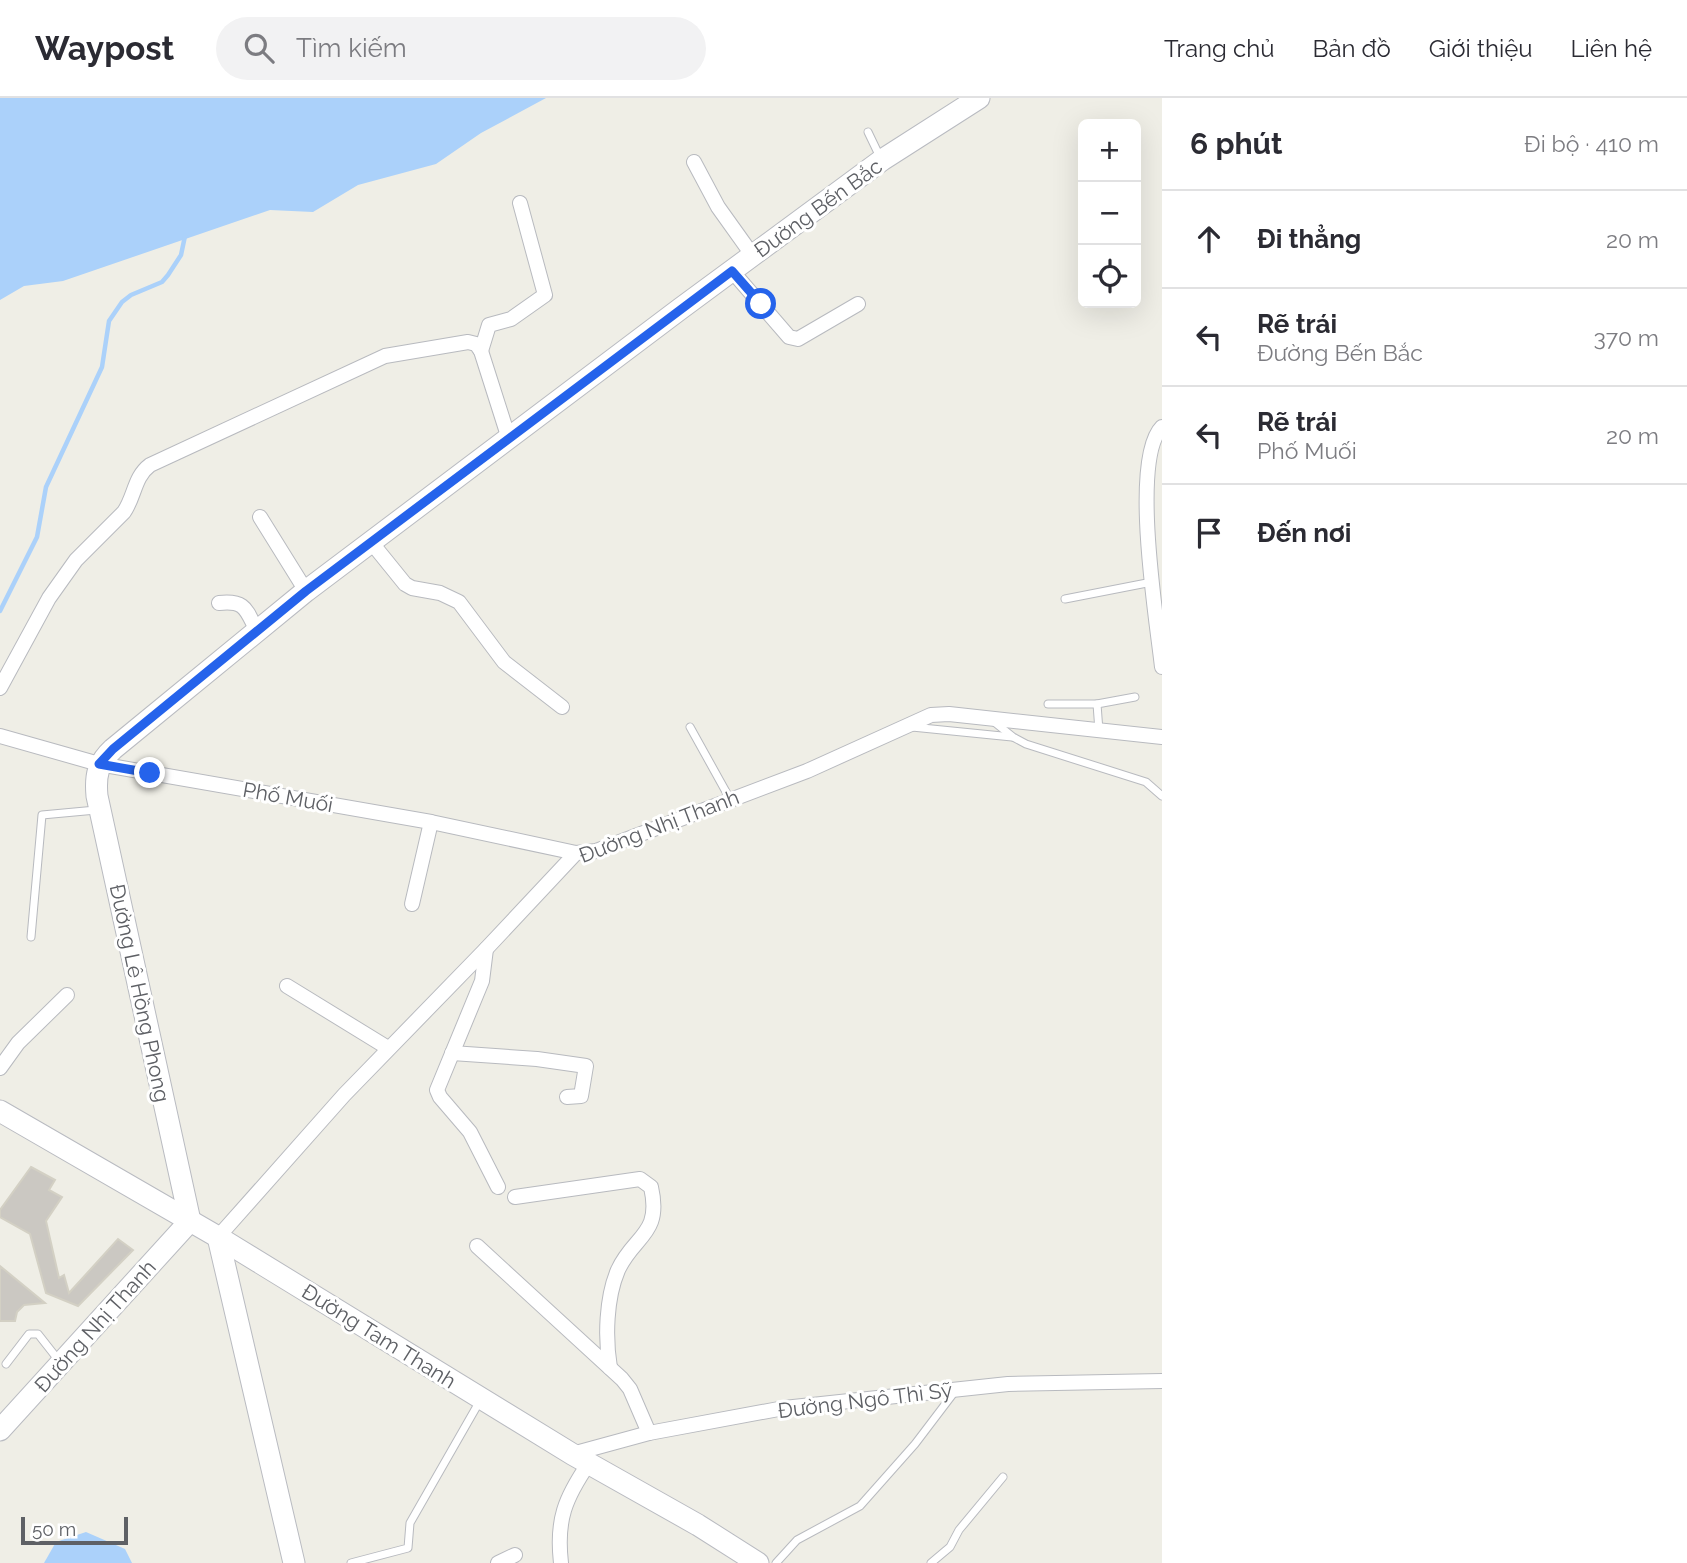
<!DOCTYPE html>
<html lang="vi">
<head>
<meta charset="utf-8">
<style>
  body { margin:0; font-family:Raleway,sans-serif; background:#f2f2f3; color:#2b2b33 }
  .controls { position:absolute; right:21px; top:21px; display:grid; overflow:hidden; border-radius:10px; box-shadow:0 7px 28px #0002 }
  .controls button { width:63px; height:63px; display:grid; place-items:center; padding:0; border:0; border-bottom:2px solid #e1e1e2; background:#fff; color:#2b2b33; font:35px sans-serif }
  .scale { position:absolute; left:21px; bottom:18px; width:107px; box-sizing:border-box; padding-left:7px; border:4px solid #5e6065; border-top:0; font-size:19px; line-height:24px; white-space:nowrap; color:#5e6065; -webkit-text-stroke:5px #fff; paint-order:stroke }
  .stop { position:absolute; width:21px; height:21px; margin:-16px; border:5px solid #2563eb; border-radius:50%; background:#fff }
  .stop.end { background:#2563eb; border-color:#fff; box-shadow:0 2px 7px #0008 }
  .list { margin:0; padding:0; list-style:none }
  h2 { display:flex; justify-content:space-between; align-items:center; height:91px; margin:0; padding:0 28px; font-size:30px }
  h2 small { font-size:23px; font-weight:400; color:#7c7c81 }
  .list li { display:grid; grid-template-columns:46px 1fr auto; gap:21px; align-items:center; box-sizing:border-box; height:98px; padding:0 28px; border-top:2px solid #e1e1e2 }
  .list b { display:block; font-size:26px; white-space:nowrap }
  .list p { margin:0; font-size:23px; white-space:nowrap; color:#7c7c81 }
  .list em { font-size:23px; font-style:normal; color:#7c7c81 }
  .icon { flex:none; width:38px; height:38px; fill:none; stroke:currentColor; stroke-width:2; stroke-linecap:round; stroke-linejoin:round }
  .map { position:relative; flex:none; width:1162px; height:1465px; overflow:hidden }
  header { display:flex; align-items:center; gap:42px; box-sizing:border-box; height:98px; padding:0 35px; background:#fff; border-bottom:2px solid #e1e1e2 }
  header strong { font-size:33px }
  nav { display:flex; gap:38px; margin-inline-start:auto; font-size:24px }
  .search { width:490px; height:63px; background:#f2f2f3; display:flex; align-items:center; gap:18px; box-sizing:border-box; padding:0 24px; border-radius:38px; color:#7c7c81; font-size:26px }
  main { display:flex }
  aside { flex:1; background:#fff }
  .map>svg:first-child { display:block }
  .water { fill:#abd1fa }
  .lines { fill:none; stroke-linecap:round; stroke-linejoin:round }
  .stream { stroke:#abd1fa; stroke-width:4.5 }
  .building { fill:#cbc8c2; stroke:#d3d0c4; stroke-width:2 }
  .lane-casing { stroke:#b8babf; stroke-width:9 }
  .street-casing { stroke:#b8babf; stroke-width:16 }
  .secondary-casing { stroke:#b9bbc1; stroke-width:23 }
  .lane { stroke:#fff; stroke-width:7 }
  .street { stroke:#fff; stroke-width:14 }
  .secondary { stroke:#fff; stroke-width:21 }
  .route { stroke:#2563eb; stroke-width:9 }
  .labels { text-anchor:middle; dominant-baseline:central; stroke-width:6; stroke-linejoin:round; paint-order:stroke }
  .street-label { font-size:21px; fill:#5e6065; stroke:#fff }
</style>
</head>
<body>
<header>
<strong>Waypost</strong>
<div class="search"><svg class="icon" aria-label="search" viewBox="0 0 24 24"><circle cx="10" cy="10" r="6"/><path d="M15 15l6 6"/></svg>Tìm kiếm</div>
<nav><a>Trang chủ</a><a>Bản đồ</a><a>Giới thiệu</a><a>Liên hệ</a></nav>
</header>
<main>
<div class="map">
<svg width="1162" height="1465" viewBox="0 0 1162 1465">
  <rect width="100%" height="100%" fill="#efeee6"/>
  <g class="water">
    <path d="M0,0H546L481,35L436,66L358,87L313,114L270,112L63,183L24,188L0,202Z"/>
    <path d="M86,1434L125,1451L132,1465H44L56,1444Z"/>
  </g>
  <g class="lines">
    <path class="stream" d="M0,513L37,439L46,389L102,269L109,223L122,204L131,197L162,184L168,177L181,157L185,138"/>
  </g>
  <g class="building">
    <path d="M31,1069L55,1082L49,1092L62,1099L46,1123L59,1180L64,1177L69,1195L118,1141L133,1152L78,1208L46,1195L30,1136L0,1119V1112Z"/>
    <path d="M0,1168L45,1205L24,1207L17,1214L15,1223H0Z"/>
  </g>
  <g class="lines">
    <defs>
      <g id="lane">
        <path d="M868,34L880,59"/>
        <path d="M1065,501L1152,484"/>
        <path d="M1048,606H1097"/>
        <path d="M993,623L1013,639L1026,646L1146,684L1162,698"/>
        <path d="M690,629L730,701"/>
        <path d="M912,629L1012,639"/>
        <path d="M1099,633L1097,606L1135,599"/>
        <path d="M31,839L42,717L96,712"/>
        <path d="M6,1266L29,1236H38L60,1264"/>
        <path d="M351,1465L408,1450L410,1425L481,1301"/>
        <path d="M776,1465L797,1442L860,1408L915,1346L956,1292"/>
        <path d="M931,1465L950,1449L959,1432L1003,1379"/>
      </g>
      <g id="street">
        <path d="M694,64L718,109L753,158"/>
        <path d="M732,173L789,239L798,241L858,206"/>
        <path d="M481,253L489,227L511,221L545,197L520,105"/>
        <path d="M1162,329C1130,361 1157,523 1162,569"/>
        <path d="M260,419L306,493"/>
        <path d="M371,444L405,486L412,490L440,495L459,504L504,564L562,609"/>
        <path d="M219,505C246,502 246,512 257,533"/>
        <path d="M0,590L49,500L76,462L124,414C135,398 134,379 150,367L385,258L468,244L476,246L481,253L509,341"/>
        <path d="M0,638L99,666L431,724L576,755"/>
        <path d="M412,806L431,724"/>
        <path d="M486,851L482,883L437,992L440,999L470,1034L498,1089"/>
        <path d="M287,888L388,950"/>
        <path d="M452,955L537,961L586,968L581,998L567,999"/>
        <path d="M0,970L18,945L67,897"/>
        <path d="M515,1099L640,1081L651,1089C662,1137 634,1137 618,1172C606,1200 605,1240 610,1270"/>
        <path d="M218,1139L344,997L486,851L576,755L596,753L807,673L931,617L949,616L1162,639"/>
        <path d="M477,1148L622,1281L630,1291L649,1335"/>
        <path d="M572,1356L649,1335L784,1310L1008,1286L1162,1283"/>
        <path d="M498,1465L515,1457"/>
        <path d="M561,1465C556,1422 565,1400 589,1365"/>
      </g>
      <g id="secondary">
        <path d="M0,1013L218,1139L572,1356L698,1427L758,1465"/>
        <path d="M218,1139L294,1465"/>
        <path d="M0,1332L190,1123L97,698C95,677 98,665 113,651L306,493L680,211L882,62L979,0"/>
      </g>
    </defs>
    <use href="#lane" class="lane-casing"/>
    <use href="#street" class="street-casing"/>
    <use href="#secondary" class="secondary-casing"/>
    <use href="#lane" class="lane"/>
    <use href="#street" class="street"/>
    <use href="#secondary" class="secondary"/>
  </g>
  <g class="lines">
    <path class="route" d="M150,675L99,666L113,651L306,493L732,173L761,206"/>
  </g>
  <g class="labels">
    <g class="street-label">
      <text transform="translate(818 110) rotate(-36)">Đường Bến Bắc</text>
      <text transform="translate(288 699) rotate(10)">Phố Muối</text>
      <text transform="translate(659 728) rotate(-21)">Đường Nhị Thanh</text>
      <text transform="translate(140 895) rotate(78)">Đường Lê Hồng Phong</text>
      <text transform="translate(95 1228) rotate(-48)">Đường Nhị Thanh</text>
      <text transform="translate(379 1238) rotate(32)">Đường Tam Thanh</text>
      <text transform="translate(865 1302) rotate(-7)">Đường Ngô Thì Sỹ</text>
    </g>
  </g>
</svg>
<div class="controls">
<button>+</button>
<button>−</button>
<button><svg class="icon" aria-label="locate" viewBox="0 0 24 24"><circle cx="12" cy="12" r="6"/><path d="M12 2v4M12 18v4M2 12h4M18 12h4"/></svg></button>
</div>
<div class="scale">50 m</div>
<div class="stop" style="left:761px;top:206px"></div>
<div class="stop end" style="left:150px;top:675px"></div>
</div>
<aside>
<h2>6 phút<small>Đi bộ · 410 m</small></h2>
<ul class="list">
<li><svg class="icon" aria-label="ahead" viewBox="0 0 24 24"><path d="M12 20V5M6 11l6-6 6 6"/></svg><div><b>Đi thẳng</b></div><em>20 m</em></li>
<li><svg class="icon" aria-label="left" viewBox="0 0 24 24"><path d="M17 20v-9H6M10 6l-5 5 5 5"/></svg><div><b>Rẽ trái</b><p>Đường Bến Bắc</p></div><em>370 m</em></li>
<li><svg class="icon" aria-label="left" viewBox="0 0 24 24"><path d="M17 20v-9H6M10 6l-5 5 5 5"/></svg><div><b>Rẽ trái</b><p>Phố Muối</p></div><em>20 m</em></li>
<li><svg class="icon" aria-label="arrive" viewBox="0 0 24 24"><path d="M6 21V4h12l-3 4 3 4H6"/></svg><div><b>Đến nơi</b></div></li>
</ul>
</aside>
</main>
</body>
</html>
